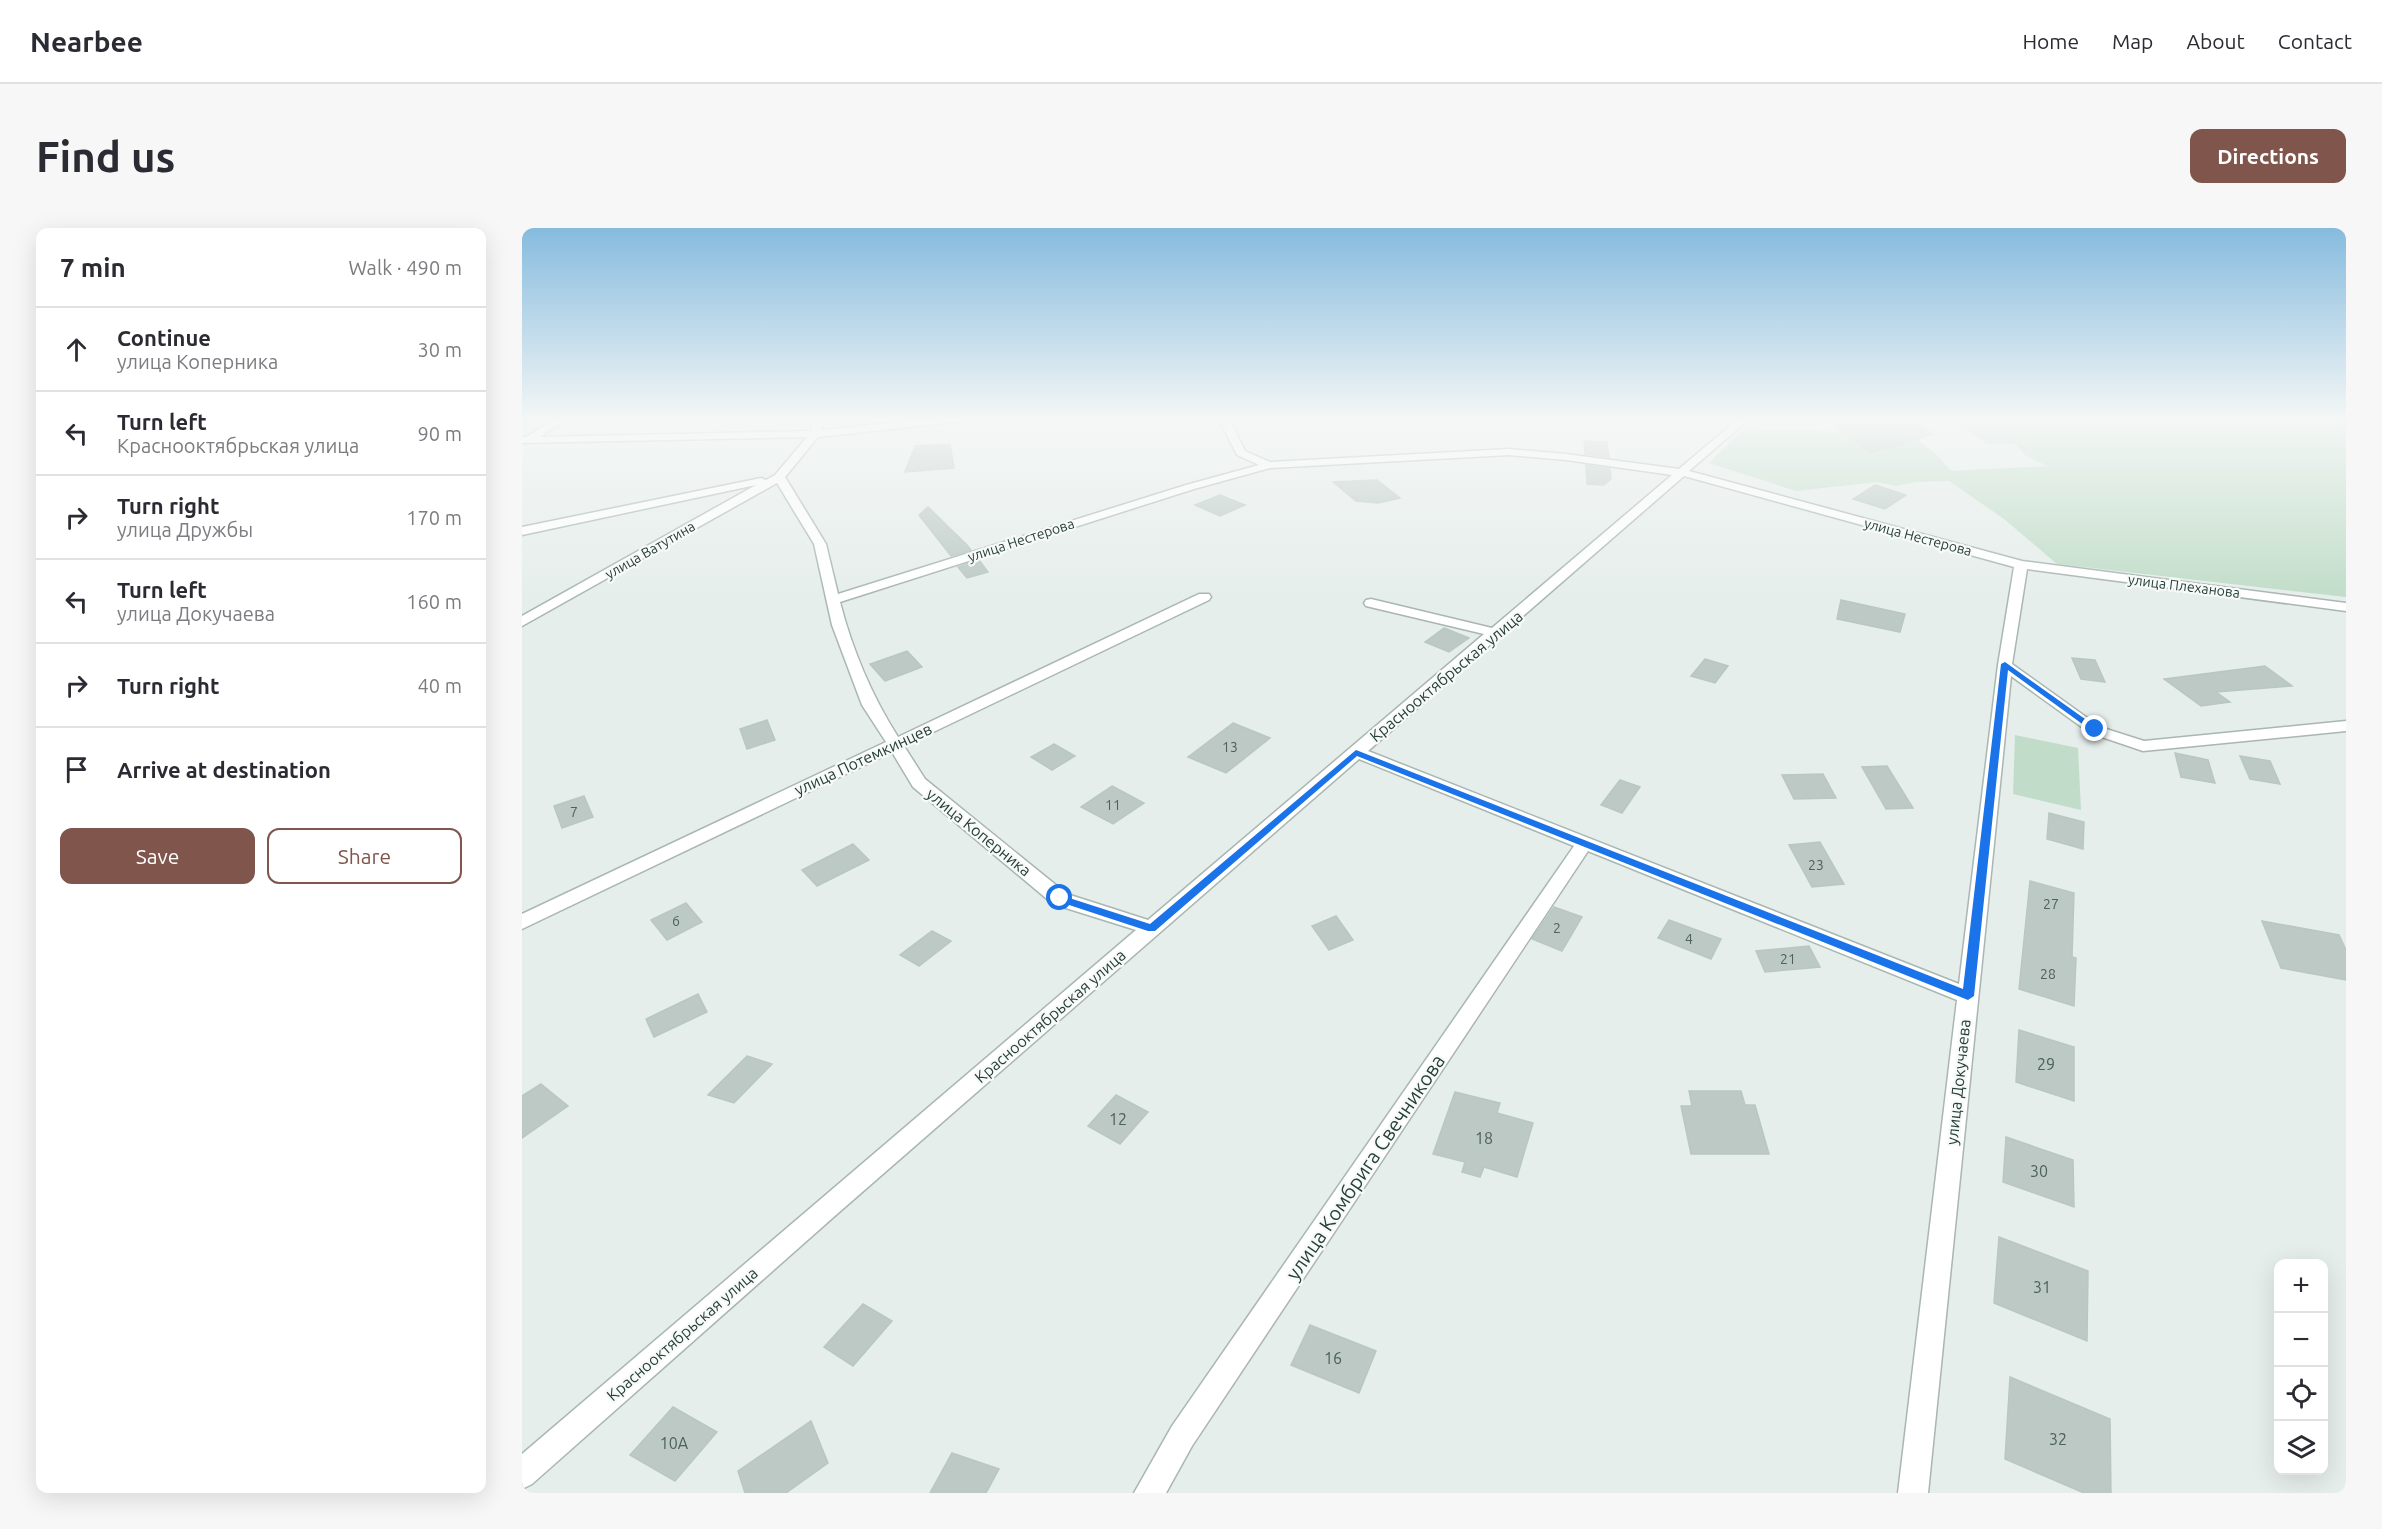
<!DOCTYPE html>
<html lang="en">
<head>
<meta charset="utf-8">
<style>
  body { margin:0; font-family:Ubuntu,sans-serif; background:#f7f7f7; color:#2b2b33 }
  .controls { position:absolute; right:18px; bottom:18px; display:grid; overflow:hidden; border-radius:12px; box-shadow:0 6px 24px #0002 }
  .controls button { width:54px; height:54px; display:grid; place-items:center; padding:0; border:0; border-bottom:2px solid #e1e1e2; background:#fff; color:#2b2b33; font:30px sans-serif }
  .stop { position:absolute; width:18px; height:18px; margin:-14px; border:4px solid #1a73e8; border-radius:50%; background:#fff }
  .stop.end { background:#1a73e8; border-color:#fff; box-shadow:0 2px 6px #0008 }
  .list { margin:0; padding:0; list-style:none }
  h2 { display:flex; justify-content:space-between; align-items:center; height:78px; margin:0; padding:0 24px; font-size:26px }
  h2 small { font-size:20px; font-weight:400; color:#7c7c81 }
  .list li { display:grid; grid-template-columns:39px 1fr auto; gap:18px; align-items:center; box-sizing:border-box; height:84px; padding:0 24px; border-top:2px solid #e1e1e2 }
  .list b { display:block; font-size:22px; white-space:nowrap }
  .list p { margin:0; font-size:20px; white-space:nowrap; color:#7c7c81 }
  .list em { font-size:20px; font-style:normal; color:#7c7c81 }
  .actions { display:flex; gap:12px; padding:18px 24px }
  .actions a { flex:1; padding:14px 0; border:2px solid #80554c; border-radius:12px; text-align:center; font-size:21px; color:#80554c }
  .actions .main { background:#80554c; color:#fff }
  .icon { flex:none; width:33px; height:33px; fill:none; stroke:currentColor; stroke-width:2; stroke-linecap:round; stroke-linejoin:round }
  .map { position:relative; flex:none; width:1824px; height:1265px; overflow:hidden; border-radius:12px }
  header { display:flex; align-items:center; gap:36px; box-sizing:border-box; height:84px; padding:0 30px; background:#fff; border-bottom:2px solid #e1e1e2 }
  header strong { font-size:28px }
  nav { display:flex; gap:33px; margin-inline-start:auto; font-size:21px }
  .intro { display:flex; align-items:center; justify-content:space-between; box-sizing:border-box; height:144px; padding:0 36px }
  h1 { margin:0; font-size:42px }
  .button { padding:15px 27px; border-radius:12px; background:#80554c; color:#fff; font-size:21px; font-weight:700 }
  main { display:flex; gap:36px; padding:0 36px }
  aside { flex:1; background:#fff; border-radius:12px; box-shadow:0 6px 24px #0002 }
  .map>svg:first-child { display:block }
  .green { fill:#c1ddc9 }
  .building { fill:#bcc9c4; stroke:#b9c7c1; stroke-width:1.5 }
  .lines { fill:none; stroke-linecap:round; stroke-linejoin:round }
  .minor-casing { stroke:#a9b6b2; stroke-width:3 }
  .minor { fill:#fff; fill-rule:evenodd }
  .route { fill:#1a73e8 }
  .labels { text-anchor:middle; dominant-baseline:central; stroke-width:4.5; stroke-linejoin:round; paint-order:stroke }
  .far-street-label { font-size:14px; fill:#263f38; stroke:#f7faf9 }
  .number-label { font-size:14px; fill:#4c625b }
  .street-label { font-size:16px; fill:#263f38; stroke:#f7faf9 }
  .near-number-label { font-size:16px; fill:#4c625b }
  .near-street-label { font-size:20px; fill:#263f38; stroke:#f7faf9 }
</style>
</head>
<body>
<header>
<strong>Nearbee</strong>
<nav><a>Home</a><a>Map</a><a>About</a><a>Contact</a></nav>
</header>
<div class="intro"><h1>Find us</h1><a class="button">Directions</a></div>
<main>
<aside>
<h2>7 min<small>Walk · 490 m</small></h2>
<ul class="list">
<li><svg class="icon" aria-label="ahead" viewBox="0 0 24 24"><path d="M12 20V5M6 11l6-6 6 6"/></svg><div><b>Continue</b><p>улица Коперника</p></div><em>30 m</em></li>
<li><svg class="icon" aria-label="left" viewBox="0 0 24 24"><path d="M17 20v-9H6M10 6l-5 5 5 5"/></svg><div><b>Turn left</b><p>Краснооктябрьская улица</p></div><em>90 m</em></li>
<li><svg class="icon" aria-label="right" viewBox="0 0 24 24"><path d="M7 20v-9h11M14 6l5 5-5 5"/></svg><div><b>Turn right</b><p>улица Дружбы</p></div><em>170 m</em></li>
<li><svg class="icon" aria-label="left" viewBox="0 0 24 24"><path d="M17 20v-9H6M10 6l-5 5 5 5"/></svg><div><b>Turn left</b><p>улица Докучаева</p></div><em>160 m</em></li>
<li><svg class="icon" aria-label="right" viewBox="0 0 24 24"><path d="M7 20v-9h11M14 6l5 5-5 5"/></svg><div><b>Turn right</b></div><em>40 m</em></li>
<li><svg class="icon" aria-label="arrive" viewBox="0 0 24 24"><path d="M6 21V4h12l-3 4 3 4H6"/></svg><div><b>Arrive at destination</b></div></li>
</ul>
<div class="actions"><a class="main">Save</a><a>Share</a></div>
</aside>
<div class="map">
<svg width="1824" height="1265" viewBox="0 0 1824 1265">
  <rect width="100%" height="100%" fill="#e6eeeb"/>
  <g class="green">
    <path d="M1363,191H1416L1379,199L1415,227L1429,243L1525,238L1503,227L1493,216H1466L1426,191H1824V369L1535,336L1482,291L1427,253L1394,254L1374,258L1354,254L1274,263L1187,235L1223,200L1352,205Z"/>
    <path d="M1493,507L1556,520L1559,582L1491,566Z"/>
  </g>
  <g class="building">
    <path d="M1306,191H1390L1411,206L1348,225Z"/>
    <path d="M1062,213L1085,214L1087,229L1063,226Z"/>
    <path d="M428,216L432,240L383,244L393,218Z"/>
    <path d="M1064,237L1088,241L1089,251L1082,257L1065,256Z"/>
    <path d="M855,252L878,270L856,275L834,273L811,254Z"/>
    <path d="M1353,257L1384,267L1363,281L1331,271Z"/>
    <path d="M698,267L723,277L698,288L673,277Z"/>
    <path d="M406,279L445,317L449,322L429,328L397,287Z"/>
    <path d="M457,332L466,344L445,350L436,339Z"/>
    <path d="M1319,372L1383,386L1378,404L1315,391Z"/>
    <path d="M922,400L947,410L927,424L903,414Z"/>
    <path d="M385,423L400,439L363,453L348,436Z"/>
    <path d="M1550,430L1573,432L1583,454L1559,451Z"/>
    <path d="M1183,431L1206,438L1193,455L1169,448Z"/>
    <path d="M1743,438L1770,458L1694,464L1708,474L1679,478L1642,451Z"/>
    <path d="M245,492L253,512L225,521L218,501Z"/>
    <path d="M711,495L748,510L704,545L666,529Z"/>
    <path d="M532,516L553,528L530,542L509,529Z"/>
    <path d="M1653,525L1686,532L1693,555L1659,549Z"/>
    <path d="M1718,528L1748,533L1758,556L1728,551Z"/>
    <path d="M1365,538L1391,580L1364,581L1340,539Z"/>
    <path d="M1301,546L1314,570L1272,571L1260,547Z"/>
    <path d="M1098,552L1118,559L1100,585L1079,577Z"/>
    <path d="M590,558L622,575L591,596L559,579Z"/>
    <path d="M62,568L71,589L40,600L32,578Z"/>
    <path d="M1527,585L1562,594L1561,621L1525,611Z"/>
    <path d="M1298,614L1322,656L1290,659L1267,617Z"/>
    <path d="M331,616L347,632L295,658L280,642Z"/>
    <path d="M1508,653L1552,665L1550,729L1554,730L1552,778L1497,761Z"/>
    <path d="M164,675L180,694L145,712L129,692Z"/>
    <path d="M1032,679L1060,689L1040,723L1010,711Z"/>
    <path d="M814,688L831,712L807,722L790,698Z"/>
    <path d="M1147,692L1199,711L1189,731L1136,710Z"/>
    <path d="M1740,693L1817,707L1824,722V752L1759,740Z"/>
    <path d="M410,703L429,713L397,738L378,727Z"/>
    <path d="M1287,718L1298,739L1243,744L1234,723Z"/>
    <path d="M176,766L185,784L132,809L124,791Z"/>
    <path d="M1497,802L1552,819V873L1494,854Z"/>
    <path d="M225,828L250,836L212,875L186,867Z"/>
    <path d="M19,856L46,878L0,910V868Z"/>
    <path d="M1167,863H1219L1223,877H1233L1247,926H1169L1159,878H1170Z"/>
    <path d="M933,864L978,875L975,885L1011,895L995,949L962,939L958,949L940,944L943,934L911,926Z"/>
    <path d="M594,867L626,884L598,916L566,898Z"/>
    <path d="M1484,909L1551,932L1552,979L1481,954Z"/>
    <path d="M1477,1009L1566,1043L1565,1113L1472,1075Z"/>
    <path d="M341,1076L370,1093L331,1138L302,1119Z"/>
    <path d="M788,1097L854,1123L837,1165L769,1137Z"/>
    <path d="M1488,1149L1588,1191L1589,1265H1562L1483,1231Z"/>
    <path d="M151,1179L195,1204L153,1253L108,1227Z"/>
    <path d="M289,1193L306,1235L264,1265H223L216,1243Z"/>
    <path d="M430,1225L477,1241L464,1265H408Z"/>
  </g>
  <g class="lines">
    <defs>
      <path id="minor" d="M33,191H45L18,209L289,203L292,191H302L299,202L407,191H440L435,194L296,209L263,249L304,316L316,366L664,257L737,237L715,227L697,191H707L723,223L748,234L987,221L1044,226L1157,241L1216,191H1227L1167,243L1500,333L1824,375V383L1505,341L1490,436L1578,499L1622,513L1824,493V503L1621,523L1568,505L1489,448L1406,1265H1376L1435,772L1066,623L670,1218L644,1265H612L650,1198L1052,618L837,531L315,986L10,1256L0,1261V1226L614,702L531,676L391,559L370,524L0,701V686L364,514L340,477L310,397L292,316L255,255L0,398V388L234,257L0,307V299L239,250L244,252L253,247L285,209L0,215V209H4ZM987,227L1044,232L1150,247L970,400L849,371L844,372L842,375L844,378L962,406L626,692L545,666L403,551L382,518L687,372L689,369L687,366H677L376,509C350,468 330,421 318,374L672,261L748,240ZM1162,248L1492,339L1476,437L1437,756L846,523Z"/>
    </defs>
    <use href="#minor" class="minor-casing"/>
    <use href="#minor" class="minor"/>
  </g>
  <linearGradient id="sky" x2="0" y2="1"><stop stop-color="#86bbde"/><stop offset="0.52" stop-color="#f4f7f6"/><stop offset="1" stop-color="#f4f7f6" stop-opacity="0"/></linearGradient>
  <rect width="1824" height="368" fill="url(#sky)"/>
  <path class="route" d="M1483,434L1577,501L1570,503L1486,442L1452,768L1446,772L835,528L633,703H626L535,673L533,670L538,667L628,696L834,522L1441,761L1479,436Z"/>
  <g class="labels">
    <g class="far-street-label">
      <text transform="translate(1396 309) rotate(15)">улица Нестерова</text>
      <text transform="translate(499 312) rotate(-18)">улица Нестерова</text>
      <text transform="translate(128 322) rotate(-30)">улица Ватутина</text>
      <text transform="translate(1662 358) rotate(7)">улица Плеханова</text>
    </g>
    <g class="number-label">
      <text x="708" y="519">13</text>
      <text x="591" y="577">11</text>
      <text x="52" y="584">7</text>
      <text x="1294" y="637">23</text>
      <text x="1529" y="676">27</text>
      <text x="154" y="693">6</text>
      <text x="1035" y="700">2</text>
      <text x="1167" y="711">4</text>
      <text x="1266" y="731">21</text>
      <text x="1526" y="746">28</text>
    </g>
    <g class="street-label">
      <text transform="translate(924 448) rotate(-40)">Краснооктябрьская улица</text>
      <text transform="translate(341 531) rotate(-25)">улица Потемкинцев</text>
      <text transform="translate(457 604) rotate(39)">улица Коперника</text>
      <text transform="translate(528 788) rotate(-41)">Краснооктябрьская улица</text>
      <text transform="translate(1436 854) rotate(-84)">улица Докучаева</text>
      <text transform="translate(160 1106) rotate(-41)">Краснооктябрьская улица</text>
    </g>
    <g class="near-number-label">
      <text x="1524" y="836">29</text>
      <text x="596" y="891">12</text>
      <text x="962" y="910">18</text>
      <text x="1517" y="943">30</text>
      <text x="1520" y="1059">31</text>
      <text x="811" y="1130">16</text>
      <text x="1536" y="1211">32</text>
      <text x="152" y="1215">10А</text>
    </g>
    <g class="near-street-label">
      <text transform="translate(843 939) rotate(-56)">улица Комбрига Свечникова</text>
    </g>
  </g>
</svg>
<div class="controls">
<button>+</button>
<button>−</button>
<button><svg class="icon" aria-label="locate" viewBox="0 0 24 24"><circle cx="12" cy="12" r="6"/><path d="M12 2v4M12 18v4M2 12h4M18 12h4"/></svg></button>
<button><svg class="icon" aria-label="layers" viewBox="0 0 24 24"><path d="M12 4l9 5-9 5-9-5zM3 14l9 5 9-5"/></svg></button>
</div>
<div class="stop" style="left:538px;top:670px"></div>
<div class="stop end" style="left:1573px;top:501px"></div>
</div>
</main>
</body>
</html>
